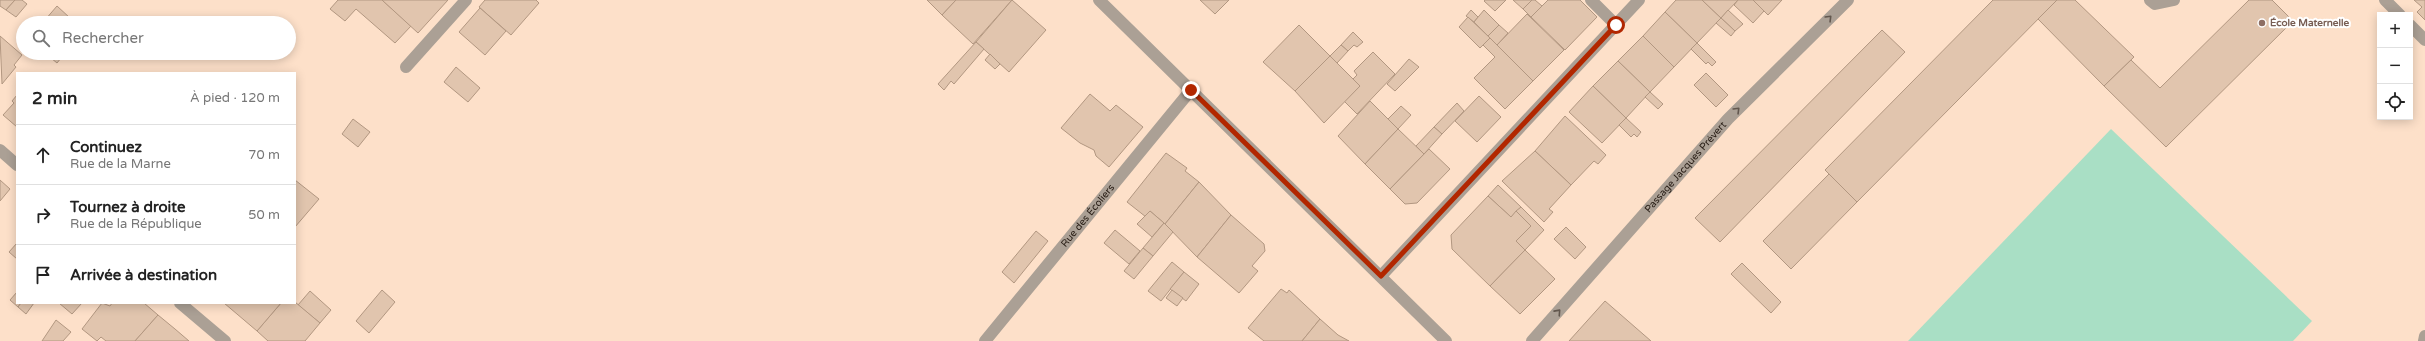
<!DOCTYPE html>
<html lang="fr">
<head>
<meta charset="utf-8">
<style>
  body { margin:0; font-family:"Varela Round",sans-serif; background:#f6f6f6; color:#222 }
  .controls { position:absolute; right:12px; top:12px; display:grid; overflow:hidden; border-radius:0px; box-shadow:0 2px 10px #0003 }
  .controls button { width:36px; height:36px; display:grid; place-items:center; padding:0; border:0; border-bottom:1px solid #e0e0e0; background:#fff; color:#222; font:20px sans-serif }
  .stop { position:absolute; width:12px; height:12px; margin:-9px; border:3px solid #b22700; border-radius:50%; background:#fff }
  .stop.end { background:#b22700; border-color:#fff; box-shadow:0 1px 4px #0008 }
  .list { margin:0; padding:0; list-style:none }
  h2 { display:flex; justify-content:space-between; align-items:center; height:52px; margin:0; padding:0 16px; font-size:17px }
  h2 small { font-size:13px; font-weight:400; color:#767676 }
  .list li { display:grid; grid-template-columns:26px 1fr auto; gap:12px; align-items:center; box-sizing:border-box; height:60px; padding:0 16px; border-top:1px solid #e0e0e0 }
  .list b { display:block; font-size:15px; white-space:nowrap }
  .list p { margin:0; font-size:13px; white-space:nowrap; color:#767676 }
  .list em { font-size:13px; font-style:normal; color:#767676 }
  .icon { flex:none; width:22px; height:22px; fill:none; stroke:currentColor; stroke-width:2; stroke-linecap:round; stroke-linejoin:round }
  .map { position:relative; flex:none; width:2425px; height:341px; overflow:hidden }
  .search { position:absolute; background:#fff; box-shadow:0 2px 10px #0003; left:16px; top:16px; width:280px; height:44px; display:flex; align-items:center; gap:10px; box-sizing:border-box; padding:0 14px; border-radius:22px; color:#767676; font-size:15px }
  .panel { position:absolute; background:#fff; box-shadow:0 2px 10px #0003; left:16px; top:72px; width:280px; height:232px; border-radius:0px }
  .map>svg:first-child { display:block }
  .green { fill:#a9dfc5 }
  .building { fill:#e1c5ae; stroke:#b29781 }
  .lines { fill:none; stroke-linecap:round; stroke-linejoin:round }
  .minor { stroke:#aba095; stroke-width:12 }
  .oneway { stroke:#62574e }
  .route { stroke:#b22700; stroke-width:5 }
  .education-dot { fill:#8d6e63; stroke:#fff; stroke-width:1.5 }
  .labels { text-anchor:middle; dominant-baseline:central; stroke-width:4; stroke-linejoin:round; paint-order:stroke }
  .education-label { font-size:10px; font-weight:bold; fill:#785e54; stroke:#fff; text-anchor:start }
  .street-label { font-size:10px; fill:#271c14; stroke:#fff }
</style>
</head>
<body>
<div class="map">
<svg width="2425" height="341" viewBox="0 0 2425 341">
  <rect width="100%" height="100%" fill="#fde0c9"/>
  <path class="green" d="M2111,129L2312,321L2293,341H1908Z"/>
  <g class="building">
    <path d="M0,0H15L6,10L0,6Z"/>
    <path d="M15,0H22L27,4L16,17L6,10Z"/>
    <path d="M338,0H382L411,26L395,43L356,9L345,21L330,9Z"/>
    <path d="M382,0H448L418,33Z"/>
    <path d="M485,0H536L539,3L511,35L479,7Z"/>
    <path d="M927,0H956L942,15Z"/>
    <path d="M956,0H1012L973,44L942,15Z"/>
    <path d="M1012,0L1046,30L1009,72L976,42Z"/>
    <path d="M1200,0H1229L1215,14Z"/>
    <path d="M1485,0H1506L1495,11L1484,1Z"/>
    <path d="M1513,0H1532L1523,9Z"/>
    <path d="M1532,0H1535L1542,6L1531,17L1523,9Z"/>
    <path d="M1548,0H1580L1597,17L1565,50L1531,17Z"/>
    <path d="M1702,0L1721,18L1697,43L1665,12L1676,0Z"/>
    <path d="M1702,0H1738L1721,18Z"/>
    <path d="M1738,0H1753L1764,11L1753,23L1734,5Z"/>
    <path d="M1753,0H1782L1768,15Z"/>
    <path d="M1993,0H2057L1857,202L1825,170Z"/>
    <path d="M2057,0H2075L2134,57L2104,86L2038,19Z"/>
    <path d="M2249,0H2272L2293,21L2166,147L2104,86L2131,60L2160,88Z"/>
    <path d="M2414,0H2425V20L2417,12L2422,7Z"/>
    <path d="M57,6L70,18L65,23H49L45,20Z"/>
    <path d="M480,8L506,31L485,55L459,32Z"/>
    <path d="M1471,10L1478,17L1474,22L1466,16Z"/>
    <path d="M1484,10L1499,25L1488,36L1474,22Z"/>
    <path d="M1728,10L1743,24L1735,31L1721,18Z"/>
    <path d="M1665,12L1697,43L1674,67L1643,36Z"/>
    <path d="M1527,14L1564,50L1533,81L1497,45Z"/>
    <path d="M1468,17L1490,38L1480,48L1459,27Z"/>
    <path d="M1721,18L1735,31L1731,36L1716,23Z"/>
    <path d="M1299,25L1330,56L1295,91L1263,62Z"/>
    <path d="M1499,25L1508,33L1497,45L1488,36Z"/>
    <path d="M1882,30L1905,52L1720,242L1695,218Z"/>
    <path d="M1353,32L1363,42L1357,47L1354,45L1348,51L1341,45Z"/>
    <path d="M0,36L22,55L14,65L16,67L2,84Z"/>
    <path d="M1643,36L1674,67L1650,92L1618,61Z"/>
    <path d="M1490,38L1533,81L1505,109L1474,78L1495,57L1483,45Z"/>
    <path d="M976,42L984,49L954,84L951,81L944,90L938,84Z"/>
    <path d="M1697,43L1716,62L1712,66L1708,62L1706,64L1691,49Z"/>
    <path d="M1341,45L1348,51L1337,63L1330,56Z"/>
    <path d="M1373,52L1395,74L1357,114L1344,101L1360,86L1353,79L1357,75L1354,71Z"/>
    <path d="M45,53H65L57,63Z"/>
    <path d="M990,54L1000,64L995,69L985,60Z"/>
    <path d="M1330,56L1360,86L1324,123L1295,91Z"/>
    <path d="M1409,59L1419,67L1395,91L1387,84Z"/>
    <path d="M1618,61L1650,92L1626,118L1593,86Z"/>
    <path d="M456,67L480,88L468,102L444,82Z"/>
    <path d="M1706,73L1728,95L1716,107L1694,85Z"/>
    <path d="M1593,86L1626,118L1602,143L1569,112Z"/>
    <path d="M1650,92L1663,104L1658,109L1645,97Z"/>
    <path d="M1090,94L1110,111L1116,105L1143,127L1109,167L1096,156L1094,150L1080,143L1061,128Z"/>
    <path d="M17,95V127L3,115L14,103L12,101Z"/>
    <path d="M1479,96L1501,117L1477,142L1455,121Z"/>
    <path d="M1370,101L1398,129L1365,164L1338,136Z"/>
    <path d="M1457,103L1464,111L1442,134L1434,127Z"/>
    <path d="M1401,106L1411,115L1398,129L1388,119Z"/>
    <path d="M1565,116L1606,155L1598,164L1594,161L1571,185L1535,151Z"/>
    <path d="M1626,118L1641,132L1637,137L1634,134L1631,137L1619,125Z"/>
    <path d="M353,119L370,132L358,147L342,134Z"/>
    <path d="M1434,127L1442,134L1424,154L1416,146Z"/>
    <path d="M1398,129L1424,154L1390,189L1365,164Z"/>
    <path d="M1429,149L1450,169L1417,203L1405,204L1390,189Z"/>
    <path d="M1535,151L1571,185L1549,209L1553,212L1544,222L1502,181Z"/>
    <path d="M1166,153L1187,168L1185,171L1199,182L1165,224L1150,211L1146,217L1127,202Z"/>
    <path d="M1829,174L1857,202L1791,269L1763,241Z"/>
    <path d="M0,180L10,189L0,201Z"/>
    <path d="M295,180L319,199L295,227Z"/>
    <path d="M1199,182L1231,215L1197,257L1165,224Z"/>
    <path d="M1498,185L1521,207L1511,217L1488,196Z"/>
    <path d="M1488,196L1511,217L1516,211L1531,226L1516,241L1525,250L1490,286L1452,249L1451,235Z"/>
    <path d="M1521,207L1544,230L1525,250L1516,241L1531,226L1516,211Z"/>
    <path d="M1150,211L1164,223L1152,237L1137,224Z"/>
    <path d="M1231,215L1264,244L1265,251L1252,266L1258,271L1239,293L1197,257Z"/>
    <path d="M1164,223L1173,232L1153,256L1143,248Z"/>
    <path d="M1566,227L1586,247L1575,259L1554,239Z"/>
    <path d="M1115,230L1140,251L1129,264L1104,243Z"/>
    <path d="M1036,231L1048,241L1014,283L1002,272Z"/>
    <path d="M17,243V259L9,252Z"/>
    <path d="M1143,248L1153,256L1134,279L1124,271Z"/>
    <path d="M1525,250L1555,279L1520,314L1490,286Z"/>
    <path d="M1172,262L1184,272L1161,301L1148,291Z"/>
    <path d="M1742,263L1781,302L1771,313L1731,274Z"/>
    <path d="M1184,272L1199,284L1186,301L1170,289Z"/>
    <path d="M1281,289L1287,293L1289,290L1320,319L1302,341H1264L1248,328Z"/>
    <path d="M382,290L395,302L369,333L356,321Z"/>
    <path d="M1172,290L1183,298L1177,306L1166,298Z"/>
    <path d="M310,291L331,310L320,323L298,305Z"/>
    <path d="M17,292V303H21L18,307L10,300Z"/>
    <path d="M1605,301L1651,341H1569Z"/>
    <path d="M295,302L320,323L305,341H268L257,331L281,303Z"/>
    <path d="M21,303H34L26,314L18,307Z"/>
    <path d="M59,303H82L72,314Z"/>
    <path d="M102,303L110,306L112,303H144L158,315L135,341H106L101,337L97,341L82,329Z"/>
    <path d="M224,303H281L257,331Z"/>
    <path d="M158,315L175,329L189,341H135Z"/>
    <path d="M1320,319L1338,335L1349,341H1302Z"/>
    <path d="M56,320L71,332L63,341H42Z"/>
  </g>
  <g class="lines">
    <g class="minor">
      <path d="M1099,0L1446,341"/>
      <path d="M1591,0L1616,25"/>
      <path d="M2150,0L2155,4L2174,0"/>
      <path d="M2385,0L2400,15"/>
      <path d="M2410,25L2425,40"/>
      <path d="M406,67L466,0"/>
      <path d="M0,150L17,165"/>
      <path d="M1381,276L1639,0"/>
      <path d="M180,303L225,341"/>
      <path id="s1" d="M985,341L1191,90"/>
      <path id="s2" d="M1532,341L1728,119L1848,0"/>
      <path d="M2424,341L2425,336"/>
    </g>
  </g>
  <defs><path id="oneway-chevron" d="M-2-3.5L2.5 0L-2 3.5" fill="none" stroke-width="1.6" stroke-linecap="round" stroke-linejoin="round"/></defs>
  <g class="oneway">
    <use href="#oneway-chevron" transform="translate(1829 18) rotate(-45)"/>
    <use href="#oneway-chevron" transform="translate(1737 110) rotate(-45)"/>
    <use href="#oneway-chevron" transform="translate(1558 312) rotate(-48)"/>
  </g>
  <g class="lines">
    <path class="route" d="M1191,90L1381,276L1616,25"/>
  </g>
  <circle class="education-dot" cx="2262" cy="23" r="4"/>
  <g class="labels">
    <g class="education-label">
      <text x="2270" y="23">École Maternelle</text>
    </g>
    <g class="street-label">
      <text stroke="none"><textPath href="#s2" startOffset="232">Passage Jacques Prévert</textPath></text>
      <text stroke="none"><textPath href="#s1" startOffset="162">Rue des Écoliers</textPath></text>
    </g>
  </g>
</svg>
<div class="controls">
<button>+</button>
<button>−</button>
<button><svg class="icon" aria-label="locate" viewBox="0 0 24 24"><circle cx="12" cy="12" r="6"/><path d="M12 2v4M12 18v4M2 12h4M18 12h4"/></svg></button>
</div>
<div class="stop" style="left:1616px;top:25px"></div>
<div class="stop end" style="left:1191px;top:90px"></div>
<div class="search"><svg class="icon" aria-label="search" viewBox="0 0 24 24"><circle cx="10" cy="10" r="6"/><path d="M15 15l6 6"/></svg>Rechercher</div>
<section class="panel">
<h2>2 min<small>À pied · 120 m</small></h2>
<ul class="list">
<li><svg class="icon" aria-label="ahead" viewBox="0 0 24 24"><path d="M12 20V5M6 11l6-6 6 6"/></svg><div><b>Continuez</b><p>Rue de la Marne</p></div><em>70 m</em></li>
<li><svg class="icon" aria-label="right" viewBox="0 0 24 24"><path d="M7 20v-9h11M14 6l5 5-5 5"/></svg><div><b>Tournez à droite</b><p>Rue de la République</p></div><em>50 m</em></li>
<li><svg class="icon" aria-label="arrive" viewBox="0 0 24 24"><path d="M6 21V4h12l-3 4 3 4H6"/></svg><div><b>Arrivée à destination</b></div></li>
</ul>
</section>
</div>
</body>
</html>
